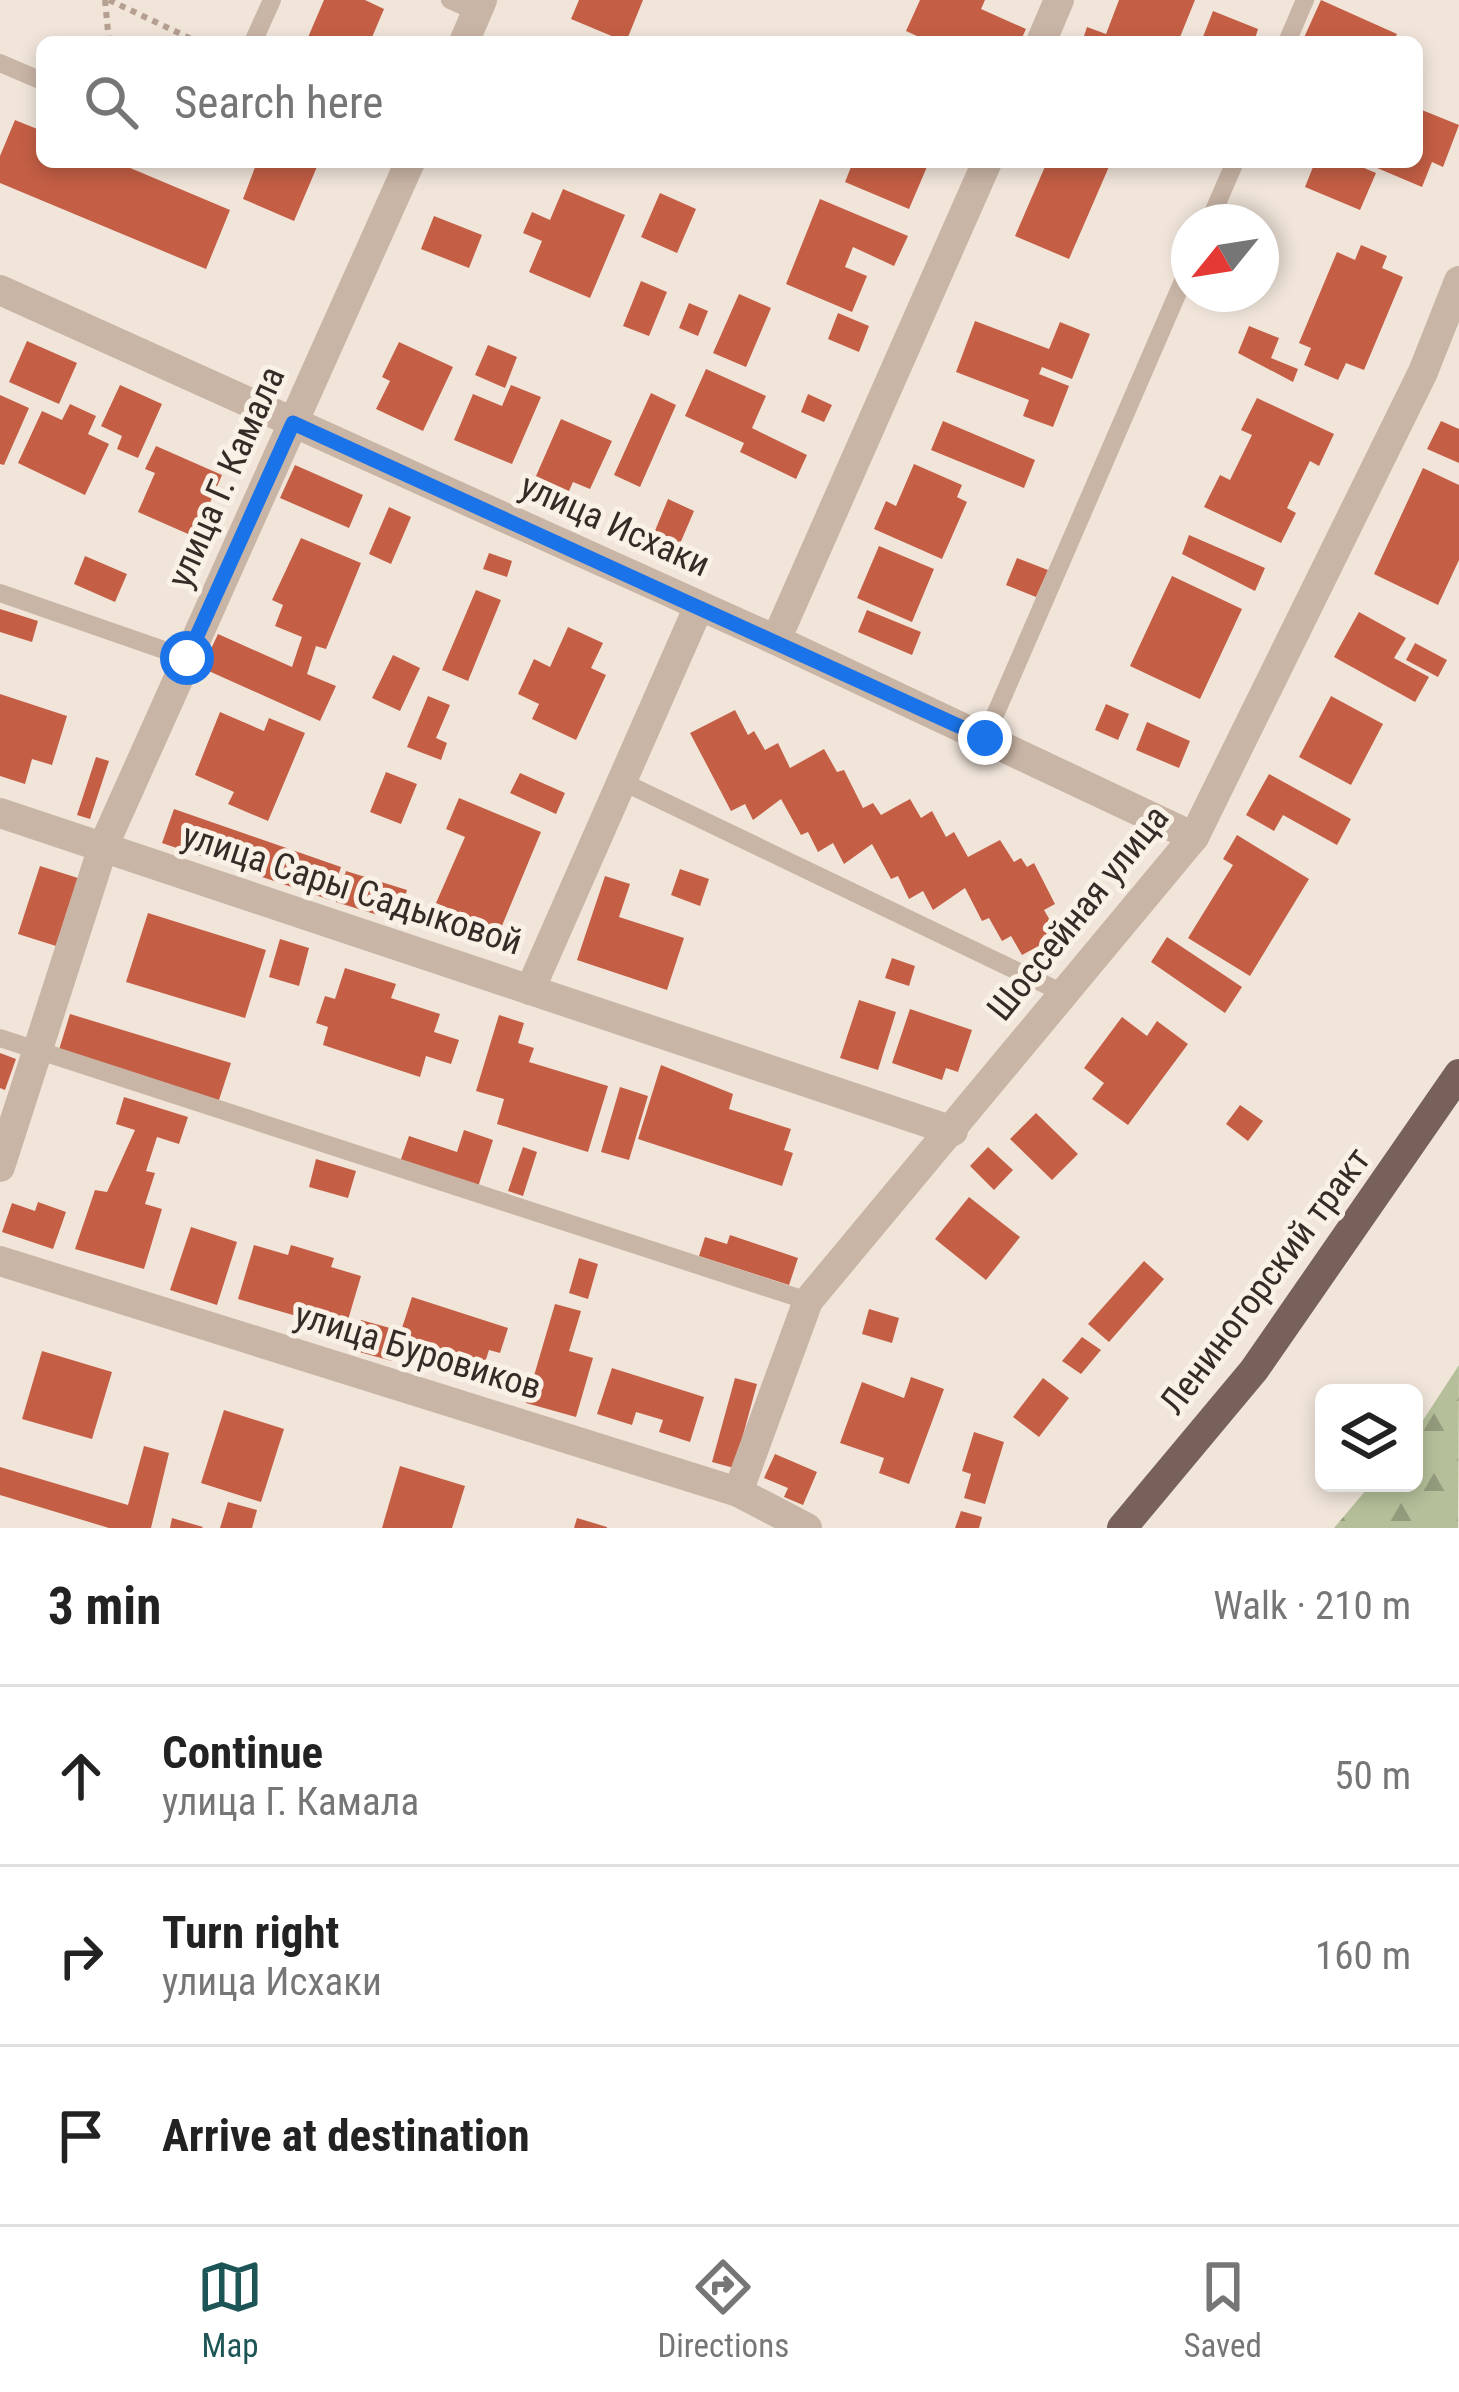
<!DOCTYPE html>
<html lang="en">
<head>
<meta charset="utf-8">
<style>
  body { margin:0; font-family:"Roboto Condensed",sans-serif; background:#f2f2f2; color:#222 }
  .controls { position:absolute; right:36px; bottom:36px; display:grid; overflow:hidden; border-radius:18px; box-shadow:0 6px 18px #0003 }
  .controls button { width:108px; height:108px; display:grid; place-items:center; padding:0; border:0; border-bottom:3px solid #e0e0e0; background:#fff; color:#222; font:60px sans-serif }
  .compass { position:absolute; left:1171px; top:204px; width:108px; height:108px; border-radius:50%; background:#fff; box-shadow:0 6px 18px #0003; rotate:240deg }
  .stop { position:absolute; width:36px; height:36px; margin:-27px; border:9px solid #1a73e8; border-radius:50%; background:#fff }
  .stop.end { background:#1a73e8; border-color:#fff; box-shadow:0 3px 12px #0008 }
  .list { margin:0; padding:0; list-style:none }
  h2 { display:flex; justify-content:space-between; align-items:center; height:156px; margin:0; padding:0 48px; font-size:51px }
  h2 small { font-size:39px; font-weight:400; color:#767676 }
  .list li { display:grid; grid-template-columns:78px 1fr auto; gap:36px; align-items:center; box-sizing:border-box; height:180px; padding:0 48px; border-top:3px solid #e0e0e0 }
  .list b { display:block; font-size:45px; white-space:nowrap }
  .list p { margin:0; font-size:39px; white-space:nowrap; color:#767676 }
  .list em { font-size:39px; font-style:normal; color:#767676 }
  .icon { flex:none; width:66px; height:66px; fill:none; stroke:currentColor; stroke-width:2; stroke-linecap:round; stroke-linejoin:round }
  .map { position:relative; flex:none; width:1459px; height:1528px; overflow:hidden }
  .search { position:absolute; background:#fff; box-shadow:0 6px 18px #0003; left:36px; right:36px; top:36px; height:132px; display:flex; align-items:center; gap:30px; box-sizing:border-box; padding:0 42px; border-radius:18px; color:#767676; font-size:45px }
  .sheet { height:696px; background:#fff }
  nav { display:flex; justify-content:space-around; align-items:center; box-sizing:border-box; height:168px; border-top:3px solid #e0e0e0; background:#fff; font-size:33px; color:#767676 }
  nav a { display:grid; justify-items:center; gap:6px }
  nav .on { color:#1d5556 }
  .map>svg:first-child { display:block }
  .forest { fill:url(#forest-firs) }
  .building { fill:#c45f45 }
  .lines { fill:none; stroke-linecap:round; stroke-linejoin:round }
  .path { stroke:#b59f91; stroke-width:6; stroke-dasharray:6 6; stroke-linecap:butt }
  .service { stroke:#c9b5a6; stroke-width:18 }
  .minor { stroke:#c9b5a6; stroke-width:30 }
  .primary { stroke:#776158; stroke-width:30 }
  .route { stroke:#1a73e8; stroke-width:15 }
  .labels { text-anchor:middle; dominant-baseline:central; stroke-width:10; stroke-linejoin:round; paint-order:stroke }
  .street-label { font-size:36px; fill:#352b27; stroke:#f9f0e6 }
</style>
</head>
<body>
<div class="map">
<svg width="1459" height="1528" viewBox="0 0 1459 1528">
  <defs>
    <pattern id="forest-firs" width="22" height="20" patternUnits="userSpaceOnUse" patternTransform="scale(3)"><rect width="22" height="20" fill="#b5c09a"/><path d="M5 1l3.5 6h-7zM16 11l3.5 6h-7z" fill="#949c7e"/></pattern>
  </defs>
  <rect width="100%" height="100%" fill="#f1e5da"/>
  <path class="forest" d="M1459,1365L1458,1528H1334L1372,1483H1414V1434Z"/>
  <g class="building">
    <path d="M324,0H365L384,9L370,42H306Z"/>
    <path d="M579,0H643L626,42L571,19Z"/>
    <path d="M920,0H985L981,9L1026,29L1020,42H930L906,31Z"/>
    <path d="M1119,0H1195L1178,42H1082L1087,27L1106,34Z"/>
    <path d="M1321,0L1397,34L1393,42H1302Z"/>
    <path d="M1213,11L1258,29L1254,42H1201Z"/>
    <path d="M1417,108L1459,125L1443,167L1432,162L1422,187L1363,162H1417Z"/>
    <path d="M15,120L42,131V162H116L230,210L206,269L0,183V156Z"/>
    <path d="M257,162H319L294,221L243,199Z"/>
    <path d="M853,162H929L909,209L845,182Z"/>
    <path d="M1047,162H1111L1069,259L1015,236Z"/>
    <path d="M1315,162H1350L1376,173L1360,210L1305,187Z"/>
    <path d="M563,189L625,215L590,298L529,272L542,241L523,233L532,212L550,220Z"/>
    <path d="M660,193L696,209L677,253L641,237Z"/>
    <path d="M820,199L908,236L894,266L853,247L845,267L867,276L852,312L786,284Z"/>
    <path d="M434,216L482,235L469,268L421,249Z"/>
    <path d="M1361,245L1387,256L1382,268L1403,277L1364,370L1346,363L1338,380L1304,365L1311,348L1299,343L1337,252L1355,260Z"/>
    <path d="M641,281L667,292L649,336L623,326Z"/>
    <path d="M739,294L771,308L746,367L713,353Z"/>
    <path d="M689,303L708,311L698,336L679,328Z"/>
    <path d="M838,313L869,326L859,352L828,339Z"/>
    <path d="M975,321L1049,349L1060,322L1090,334L1072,379L1042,367L1039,374L1069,386L1053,427L1023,416L1029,400L956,372Z"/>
    <path d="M1249,326L1279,338L1271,358L1298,369L1293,382L1238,353Z"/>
    <path d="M27,341L77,363L59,404L9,382Z"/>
    <path d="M399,342L453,367L423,431L376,409L390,381L382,377Z"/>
    <path d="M488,345L517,357L505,388L475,375Z"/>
    <path d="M706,369L766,396L752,428L807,455L796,479L740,452L744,443L685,416Z"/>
    <path d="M120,385L162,404L138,458L117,449L122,436L101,426Z"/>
    <path d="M511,385L541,397L512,464L454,440L473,394L502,406Z"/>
    <path d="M651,393L676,405L640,487L614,475Z"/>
    <path d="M808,394L832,405L824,422L801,412Z"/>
    <path d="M0,395L29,408L4,465L0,464Z"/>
    <path d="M1257,398L1334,434L1319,466L1310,461L1287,508L1296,513L1281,543L1204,507L1220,475L1230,480L1252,435L1241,430Z"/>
    <path d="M70,404L96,416L88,434L109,444L85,495L18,463L42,411L62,420Z"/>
    <path d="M561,419L612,441L590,489L573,482L569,491L536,476Z"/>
    <path d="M943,421L1035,460L1024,488L931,450Z"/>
    <path d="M1441,421L1459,429V463L1427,449Z"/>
    <path d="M156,446L222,475L195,537L138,512L155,473L145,469Z"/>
    <path d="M914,464L962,485L957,497L967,502L942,559L874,529L886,501L896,506Z"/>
    <path d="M295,465L363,495L349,528L280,498Z"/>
    <path d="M1423,468L1459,485V560L1438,605L1374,574Z"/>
    <path d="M668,499L694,511L676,553L650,543Z"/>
    <path d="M389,507L411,517L391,564L369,554Z"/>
    <path d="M1189,535L1265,568L1255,591L1182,554Z"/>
    <path d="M301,538L361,563L326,649L316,646L307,674L336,686L320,721L202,668L218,634L292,667L302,637L275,626L283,605L272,600Z"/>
    <path d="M879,546L934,569L912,622L857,598Z"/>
    <path d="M489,553L512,561L507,577L483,569Z"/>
    <path d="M85,556L127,574L115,602L74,584Z"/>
    <path d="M1017,558L1048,570L1036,597L1006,585Z"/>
    <path d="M1172,576L1242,609L1200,699L1130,666Z"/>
    <path d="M476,590L501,600L468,681L442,670Z"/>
    <path d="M0,609L38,621L32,642L0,632Z"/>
    <path d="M867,610L921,632L912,655L858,632Z"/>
    <path d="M1359,612L1406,638L1394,658L1429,677L1415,702L1334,657Z"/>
    <path d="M568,627L603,643L591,668L606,675L576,740L532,719L539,704L518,694L534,659L550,667Z"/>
    <path d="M1415,643L1447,660L1438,677L1406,660Z"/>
    <path d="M393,655L420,668L400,711L372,698Z"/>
    <path d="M0,694L67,716L52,765L32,759L25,784L0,776Z"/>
    <path d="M428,696L450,705L436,738L447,743L441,760L407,747Z"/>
    <path d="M1331,696L1383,724L1351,785L1299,757Z"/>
    <path d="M1106,704L1129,714L1118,740L1095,730Z"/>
    <path d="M735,710L748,735L754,731L765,750L778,743L790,768L824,749L837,772L844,770L863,808L873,803L881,815L910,799L921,818L932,811L946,837L954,832L968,857L1000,840L1014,862L1021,858L1027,867L1034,863L1055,904L1044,910L1055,929L1043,936L1046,942L1022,955L1011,936L1002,941L989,918L982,921L965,888L933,910L923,891L909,899L898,876L891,879L872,844L844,864L833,843L818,852L808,832L801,835L781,799L753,820L745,804L731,811L690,733Z"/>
    <path d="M220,712L264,731L269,718L305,733L268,821L228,804L234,792L195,775Z"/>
    <path d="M1147,722L1190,741L1179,768L1136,750Z"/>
    <path d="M96,757L109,761L90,819L77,815Z"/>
    <path d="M386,772L417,784L401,824L370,812Z"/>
    <path d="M520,773L565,793L556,814L510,793Z"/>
    <path d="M1269,774L1351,819L1337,845L1283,815L1274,831L1246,815Z"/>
    <path d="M459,798L541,832L496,940L456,924L460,913L436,903L465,837L446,829Z"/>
    <path d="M174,809L341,867L330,900L162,843Z"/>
    <path d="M1237,835L1309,879L1250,976L1188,938L1233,865L1223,859Z"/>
    <path d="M40,866L78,878L56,946L18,934Z"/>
    <path d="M680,869L709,879L700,906L671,895Z"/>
    <path d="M346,871L407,890L397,921L336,902Z"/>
    <path d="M605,876L630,884L619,917L684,938L667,990L577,960Z"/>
    <path d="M148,913L266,950L245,1018L126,982Z"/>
    <path d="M1167,937L1242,987L1225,1013L1151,962Z"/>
    <path d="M280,939L309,948L299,986L269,977Z"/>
    <path d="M892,958L915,966L909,986L885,978Z"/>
    <path d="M345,968L396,984L391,998L440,1014L434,1032L459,1040L451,1064L426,1056L420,1077L323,1045L328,1027L316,1023L325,996L335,999Z"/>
    <path d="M859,1000L896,1012L878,1070L840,1058Z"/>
    <path d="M910,1009L972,1030L958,1072L946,1068L942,1080L892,1063Z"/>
    <path d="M70,1014L231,1063L218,1103L58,1053Z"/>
    <path d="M499,1015L524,1023L518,1043L534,1048L529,1062L608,1086L588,1152L497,1124L504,1099L476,1091Z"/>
    <path d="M1122,1017L1147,1036L1157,1021L1188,1044L1128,1125L1092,1099L1104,1083L1084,1068Z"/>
    <path d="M0,1053L16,1059L5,1090L0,1088Z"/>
    <path d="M661,1065L733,1094L729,1109L791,1129L784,1150L793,1153L782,1186L638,1139Z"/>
    <path d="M620,1087L648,1096L629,1160L601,1152Z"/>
    <path d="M124,1097L188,1117L179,1144L157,1137L146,1171L155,1173L145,1204L162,1209L144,1269L75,1249L95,1190L107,1192L135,1130L116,1124Z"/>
    <path d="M1240,1105L1263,1121L1248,1141L1226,1124Z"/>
    <path d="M1036,1113L1078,1154L1052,1180L1010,1139Z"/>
    <path d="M464,1130L493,1140L478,1187L400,1162L409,1136L457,1152Z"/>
    <path d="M523,1147L537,1152L523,1196L508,1191Z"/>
    <path d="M988,1147L1013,1170L994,1190L970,1166Z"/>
    <path d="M316,1159L356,1171L348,1198L309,1187Z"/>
    <path d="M969,1197L1020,1237L986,1280L935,1239Z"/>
    <path d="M38,1202L66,1212L53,1249L2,1232L12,1203L35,1211Z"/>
    <path d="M191,1227L237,1242L217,1305L170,1290Z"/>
    <path d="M730,1235L798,1258L789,1285L699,1256L705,1237L727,1244Z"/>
    <path d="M254,1245L288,1255L291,1245L334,1258L331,1267L361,1276L345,1330L238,1299Z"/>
    <path d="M579,1258L598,1264L588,1299L569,1293Z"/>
    <path d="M1144,1261L1164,1279L1109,1342L1088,1324Z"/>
    <path d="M412,1297L508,1328L500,1353L489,1350L480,1378L396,1350L392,1361L352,1350L361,1320L401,1331Z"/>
    <path d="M555,1304L581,1311L569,1351L593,1358L576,1417L526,1403Z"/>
    <path d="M869,1309L899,1318L892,1343L862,1334Z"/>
    <path d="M1082,1337L1101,1350L1081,1374L1062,1361Z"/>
    <path d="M42,1351L112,1372L92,1439L22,1419Z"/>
    <path d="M612,1368L704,1397L690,1442L659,1432L663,1420L636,1412L632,1425L597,1414Z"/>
    <path d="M911,1377L944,1389L909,1484L879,1473L884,1458L840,1443L862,1382L904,1398Z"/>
    <path d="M735,1378L757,1384L734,1468L712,1462Z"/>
    <path d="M1043,1378L1069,1398L1039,1437L1013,1417Z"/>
    <path d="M224,1410L284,1429L261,1502L201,1483Z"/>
    <path d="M974,1432L1004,1442L985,1504L964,1498L971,1474L962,1471Z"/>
    <path d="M144,1446L169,1453L151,1528H109L0,1495V1467L128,1505Z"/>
    <path d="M775,1454L817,1472L803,1505L784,1497L788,1488L764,1478Z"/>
    <path d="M400,1466L465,1486L452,1528H382Z"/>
    <path d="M228,1502L257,1510L252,1528H220Z"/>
    <path d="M961,1511L982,1517L979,1528H955Z"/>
    <path d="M172,1518L203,1527L202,1528H170Z"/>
    <path d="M577,1518L607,1527V1528H574Z"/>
  </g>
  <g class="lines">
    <g class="path">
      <path d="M105,0L109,42"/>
      <path d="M109,0L198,42"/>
    </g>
    <g class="service">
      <path d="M450,0L477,12"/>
      <path d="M253,42L272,0"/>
      <path d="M1287,42L1305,0"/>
      <path d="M0,63L42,81"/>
      <path d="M1209,222L1235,162"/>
      <path d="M0,593L187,658"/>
      <path d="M985,738L1189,267"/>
      <path d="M621,781L1063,993"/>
      <path d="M0,1038L808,1301"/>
    </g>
    <g class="minor">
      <path d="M464,42L482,0"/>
      <path d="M1041,42L1059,0"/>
      <path d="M0,290L776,640L1194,837"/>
      <path d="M776,640L987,162"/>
      <path d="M0,813L953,1131"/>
      <path d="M530,990L699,606"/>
      <path d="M0,1167L103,847L410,162"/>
      <path d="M0,1261L738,1492L807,1528"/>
      <path d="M738,1492L808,1301L1194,837L1423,372L1459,281"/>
    </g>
    <path class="primary" d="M1122,1528L1254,1370L1459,1074"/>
  </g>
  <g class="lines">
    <path class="route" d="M187,658L293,423L985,738"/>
  </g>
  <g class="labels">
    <g class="street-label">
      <text transform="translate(226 477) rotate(-66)">улица Г. Камала</text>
      <text transform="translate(615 525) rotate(24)">улица Исхаки</text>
      <text transform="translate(352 889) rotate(18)">улица Сары Садыковой</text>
      <text transform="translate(1078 913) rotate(-51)">Шоссейная улица</text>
      <text transform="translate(1265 1281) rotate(-53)">Лениногорский тракт</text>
      <text transform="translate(418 1351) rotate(17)">улица Буровиков</text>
    </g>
  </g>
</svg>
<div class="controls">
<button><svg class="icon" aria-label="layers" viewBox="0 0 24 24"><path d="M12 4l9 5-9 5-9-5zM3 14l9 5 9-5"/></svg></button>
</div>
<svg class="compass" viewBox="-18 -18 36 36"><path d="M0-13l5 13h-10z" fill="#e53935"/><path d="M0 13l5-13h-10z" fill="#767676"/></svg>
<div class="stop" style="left:187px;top:658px"></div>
<div class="stop end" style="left:985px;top:738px"></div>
<div class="search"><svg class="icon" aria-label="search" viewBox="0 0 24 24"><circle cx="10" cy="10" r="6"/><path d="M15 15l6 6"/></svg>Search here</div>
</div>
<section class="sheet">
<h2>3 min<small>Walk · 210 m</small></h2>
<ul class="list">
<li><svg class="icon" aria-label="ahead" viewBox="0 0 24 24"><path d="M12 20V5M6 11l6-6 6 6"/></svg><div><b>Continue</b><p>улица Г. Камала</p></div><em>50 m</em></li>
<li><svg class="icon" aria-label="right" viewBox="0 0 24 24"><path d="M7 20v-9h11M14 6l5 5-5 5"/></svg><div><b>Turn right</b><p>улица Исхаки</p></div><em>160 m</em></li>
<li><svg class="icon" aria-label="arrive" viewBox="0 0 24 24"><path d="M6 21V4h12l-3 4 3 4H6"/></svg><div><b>Arrive at destination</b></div></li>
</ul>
</section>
<nav>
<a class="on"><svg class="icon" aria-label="map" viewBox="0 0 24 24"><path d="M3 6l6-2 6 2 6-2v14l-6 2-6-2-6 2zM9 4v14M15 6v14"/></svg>Map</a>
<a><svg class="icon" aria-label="directions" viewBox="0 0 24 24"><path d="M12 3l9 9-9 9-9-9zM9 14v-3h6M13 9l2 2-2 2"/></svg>Directions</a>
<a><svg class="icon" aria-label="saved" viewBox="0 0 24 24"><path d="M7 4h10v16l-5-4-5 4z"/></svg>Saved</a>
</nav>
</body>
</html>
